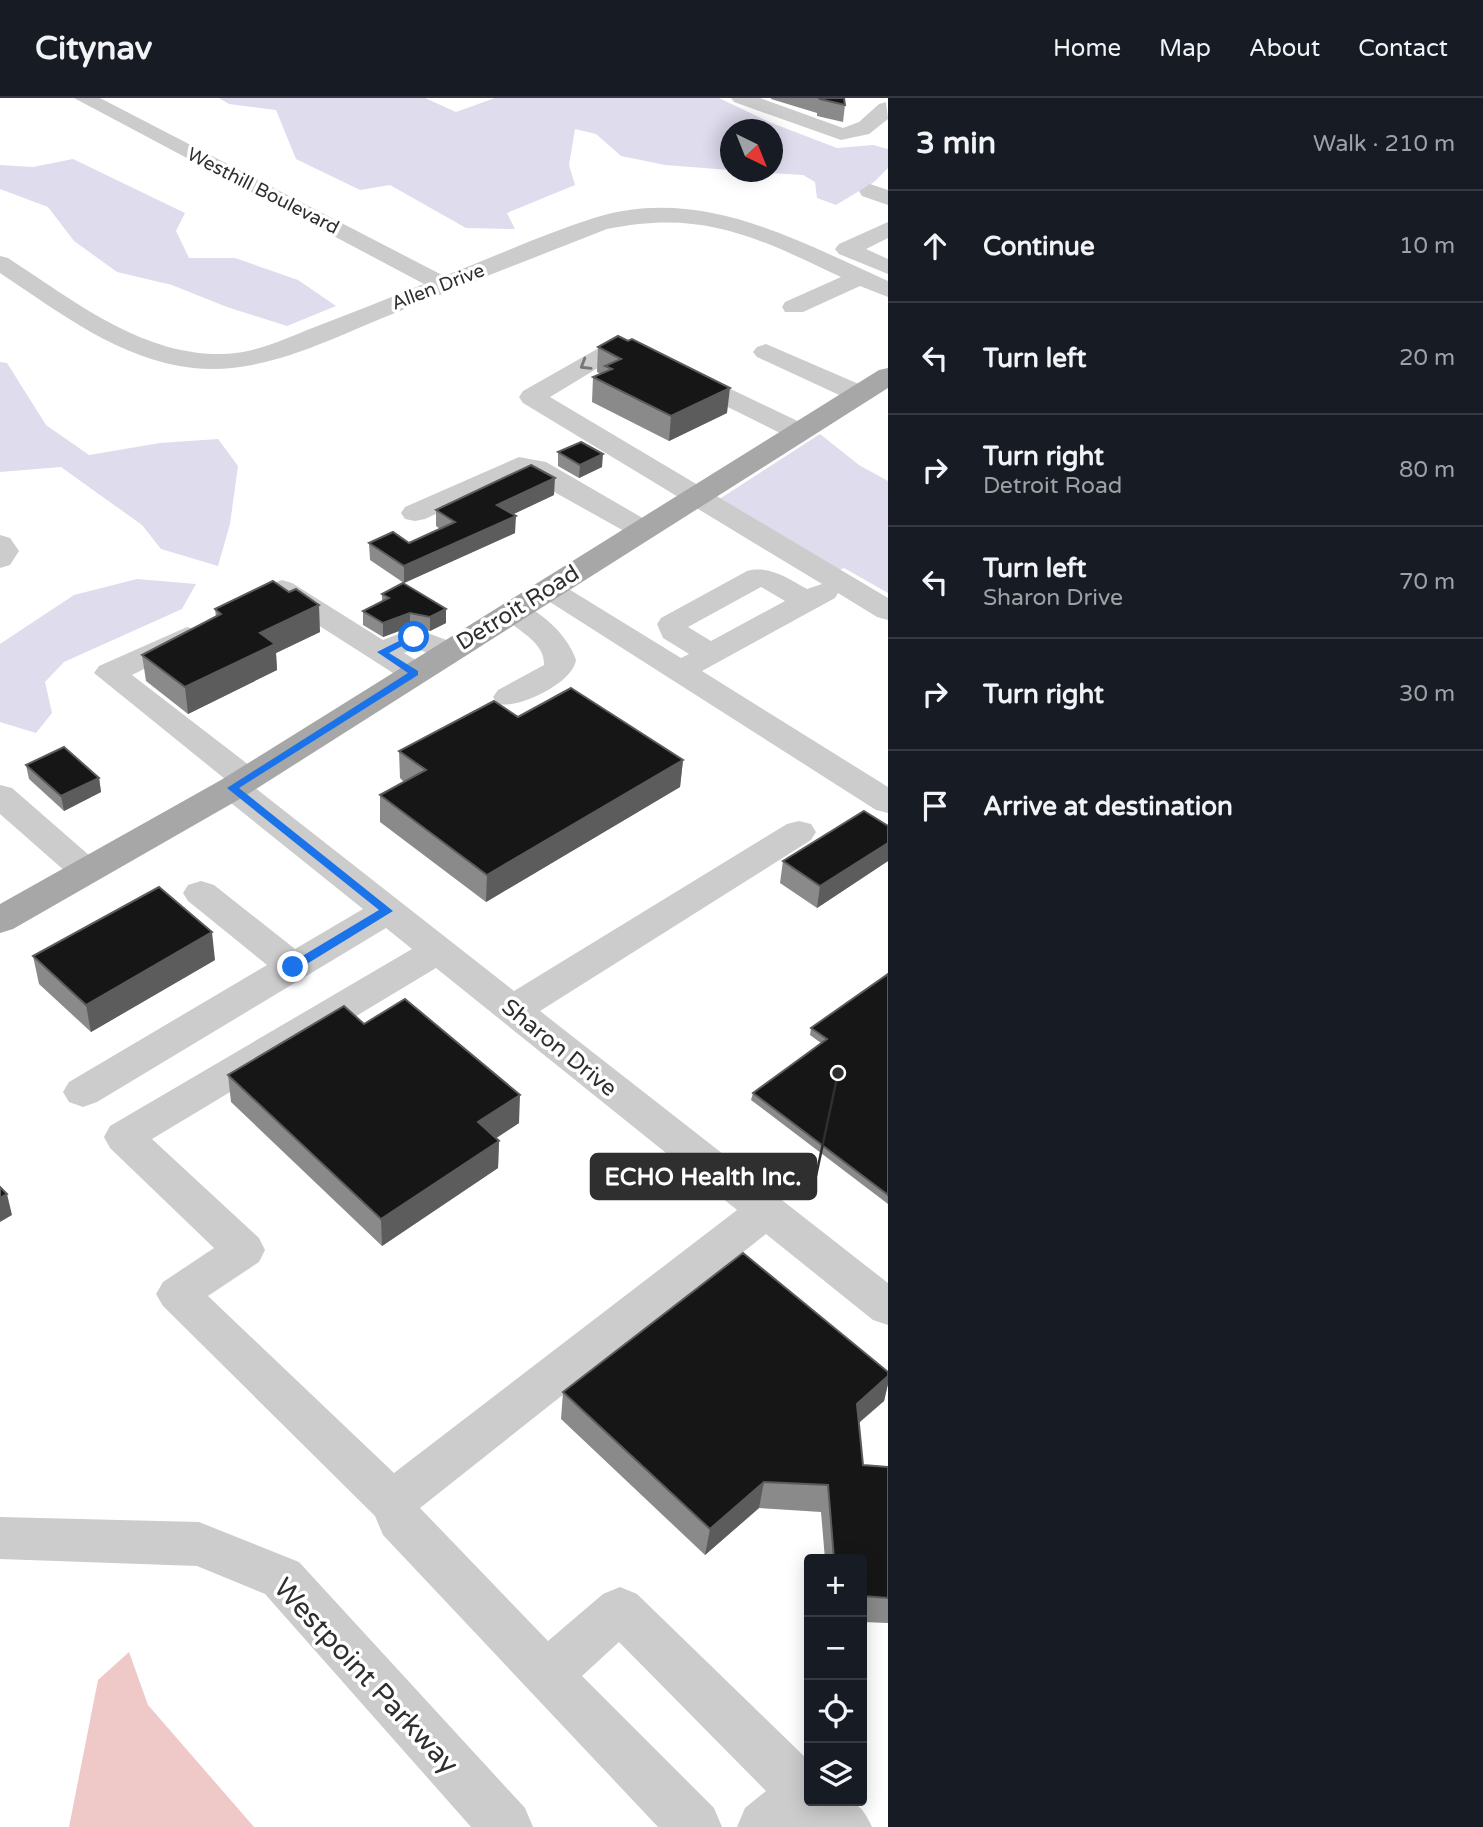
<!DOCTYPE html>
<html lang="en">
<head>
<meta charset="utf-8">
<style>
  body { margin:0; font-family:"Varela Round",sans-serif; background:#242831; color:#f1f3f6 }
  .controls { position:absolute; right:21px; bottom:21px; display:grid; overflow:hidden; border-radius:7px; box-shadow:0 4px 18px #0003 }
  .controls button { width:63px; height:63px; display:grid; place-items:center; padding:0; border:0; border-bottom:2px solid #363941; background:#171b24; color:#f1f3f6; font:35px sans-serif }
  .compass { position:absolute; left:720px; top:21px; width:63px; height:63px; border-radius:50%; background:#171b24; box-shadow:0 4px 18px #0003; rotate:137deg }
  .stop { position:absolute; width:21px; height:21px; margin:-16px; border:5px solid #1a73e8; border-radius:50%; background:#fff }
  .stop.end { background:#1a73e8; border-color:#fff; box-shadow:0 2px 7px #0008 }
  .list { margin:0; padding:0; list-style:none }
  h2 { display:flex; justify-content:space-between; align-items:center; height:91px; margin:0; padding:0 28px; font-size:30px }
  h2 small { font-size:23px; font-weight:400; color:#9ea1a6 }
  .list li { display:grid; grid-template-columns:46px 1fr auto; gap:21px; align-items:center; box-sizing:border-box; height:112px; padding:0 28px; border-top:2px solid #363941 }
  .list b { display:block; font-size:26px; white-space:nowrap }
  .list p { margin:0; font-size:23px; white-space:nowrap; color:#9ea1a6 }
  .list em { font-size:23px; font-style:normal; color:#9ea1a6 }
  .icon { flex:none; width:38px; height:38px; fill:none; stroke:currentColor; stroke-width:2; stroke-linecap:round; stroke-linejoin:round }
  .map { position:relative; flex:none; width:888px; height:1729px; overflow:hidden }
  header { display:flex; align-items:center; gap:42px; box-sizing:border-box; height:98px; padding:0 35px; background:#171b24; border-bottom:2px solid #363941 }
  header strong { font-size:33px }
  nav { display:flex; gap:38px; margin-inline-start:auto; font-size:24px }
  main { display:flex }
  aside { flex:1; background:#171b24 }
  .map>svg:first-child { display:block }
  .green { fill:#dedced }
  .water { fill:#eec9c7 }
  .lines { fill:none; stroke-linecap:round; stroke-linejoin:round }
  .minor { fill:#ccc; fill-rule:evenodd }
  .major { fill:#a7a7a7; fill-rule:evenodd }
  .wall { fill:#8a8a8a }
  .shaded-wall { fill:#5c5c5c }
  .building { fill:#161616; stroke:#5c5c5c; stroke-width:2 }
  .oneway { stroke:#767676 }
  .route { fill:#1a73e8 }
  .labels { text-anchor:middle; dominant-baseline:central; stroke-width:7; stroke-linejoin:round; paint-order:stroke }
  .far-street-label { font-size:19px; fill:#2f2f2f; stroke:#fff }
  .street-label { font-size:23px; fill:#2f2f2f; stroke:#fff }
  .near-street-label { font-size:28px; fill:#2f2f2f; stroke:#fff }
  .leader { fill:none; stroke:#2f2f2f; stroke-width:2.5 }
  .callout-dot { fill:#2f2f2f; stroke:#fff; stroke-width:2.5 }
  .callout { fill:#2f2f2f; stroke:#2f2f2f; stroke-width:2.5 }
  .callout-label { font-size:24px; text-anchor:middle; font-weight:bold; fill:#fff }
</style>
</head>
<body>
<header>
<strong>Citynav</strong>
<nav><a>Home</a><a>Map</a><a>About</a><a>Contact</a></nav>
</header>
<main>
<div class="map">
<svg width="888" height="1729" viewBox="0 0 888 1729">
  <rect width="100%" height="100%" fill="#fff"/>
  <g class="green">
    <path d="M219,0H425L456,14L495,0H719L769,24L837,50L873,47L888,51V70L874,84L836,107L817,100L815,84L803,77L752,74H772V32H730V72L665,67L621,58L596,36L575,31L569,67L575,87L507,115L515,131L466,130L390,87L360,92L296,61L276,12L229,6Z"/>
    <path d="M73,61L185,115L176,133L189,160H235L298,182L336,208L287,228L227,209L172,187L117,174L74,143L48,109L0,91V67L33,69Z"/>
    <path d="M0,264L7,265L46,327L89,357L160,345L218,341L238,368L230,426L218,468L161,451L142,427L61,369L0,374Z"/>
    <path d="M820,336L859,367L888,383V495L844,470L828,477L710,407Z"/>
    <path d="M137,481L196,486L182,511L64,564L45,584L52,615L36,635L0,624V546L74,497Z"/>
  </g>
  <path class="water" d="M129,1554L148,1607L254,1729H69L98,1582Z"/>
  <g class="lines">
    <g class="minor">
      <path d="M74,0H100L444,178C494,159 543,136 594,120C700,87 794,141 888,183V199L860,188L803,214H785L782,209L785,204L841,179C756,139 703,111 607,131C538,158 469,185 400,213C335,238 265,278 193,270C120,262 59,214 0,175V158L8,160C73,202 142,258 223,256C255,256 286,240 315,229C351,215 387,201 424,186Z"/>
      <path d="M731,0H760L843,30L859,24L879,6L886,4L888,21L869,36L841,42L734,4Z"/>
      <path d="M870,86L888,92V107L862,98L859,93Z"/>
      <path d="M888,124V140L866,151L888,161V176L839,156L835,151L839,146Z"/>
      <path d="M620,238L808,328L812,334L808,340H790L621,256L550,299L888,500V522L877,519L838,495L835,500L702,573L888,689V715L876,712L539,497L534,491L539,485L549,482L559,485L681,560L689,556L663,540L657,526L661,520L747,473C769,467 788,480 807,491L822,486L523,305L519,299L523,293ZM761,489L785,503L711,543L688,529Z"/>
      <path d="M766,246L868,290L872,296L868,302H850L757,259L753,254L757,249Z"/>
      <path d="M519,359L546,364L653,426L657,432L653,438L643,441L633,438L522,376L425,421L415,423L405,421L401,415L405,409Z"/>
      <path d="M0,437L10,440L19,453L10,467L0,470Z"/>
      <path d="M282,482L292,485L383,542L414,530L460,547L464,554L460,561L449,563L414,550L404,555L426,568L431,575L426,582L415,584L404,582L279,502L266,500L262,494L266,488Z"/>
      <path d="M514,504C539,510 568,537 576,562C573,585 519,611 498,606L493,599L498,592L544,567C545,541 512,532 499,513L503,507Z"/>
      <path d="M187,529L198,532L202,538L198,544L132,577L258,674L263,681L254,689L514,893L787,726L799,723L811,726L816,734L811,742L540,913L888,1185V1227L873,1222L766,1136L420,1410L548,1543L603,1496L620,1489L637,1496L809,1663V1703C843,1703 857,1694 872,1729H737L745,1710L766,1693L619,1544L582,1578L714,1710L722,1729H658L383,1437L375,1418L163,1208L156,1196L163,1184L214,1150L110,1050L104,1039L110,1028L412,851L386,830L97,1004L83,1009L69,1004L63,994L69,984L267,867L188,803L183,795L188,787L201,783L214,787L295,851L363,811L221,697L216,690L225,681L94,575L99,568ZM436,870L737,1112L394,1375L208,1198L259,1164L265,1152L259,1140L152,1041Z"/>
      <path d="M0,687L12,690L98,765L104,773L98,781L86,785L74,781L0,716Z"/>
      <path d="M0,1419L199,1424L299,1464L525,1710L533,1729H471L265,1496L197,1468L0,1461Z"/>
    </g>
    <path class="major" d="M888,270V290L245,698L13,831L0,835V806L221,682L879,272Z"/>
  </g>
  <g class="wall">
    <path d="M771,0H844L845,7L843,24L817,18V15L771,1Z"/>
    <path d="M598,249L727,315L669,343L592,304L593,279L601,276L597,274Z"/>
    <path d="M558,354L602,369L579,380L558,368Z"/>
    <path d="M554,397L513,416L515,435L404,485L370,462L369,445H409L440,431L436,428V412Z"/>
    <path d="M382,496L446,525L430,533L410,529L383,539L363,527V513L382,503Z"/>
    <path d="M215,511L320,534L276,555L277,572L188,616L146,583L142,557L216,519Z"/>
    <path d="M518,619L683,662L680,689L486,804L380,724V697L404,684L400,680L399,653Z"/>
    <path d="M26,667L99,680L101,694L64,713L29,681Z"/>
    <path d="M888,728V763L817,810L780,785L783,763Z"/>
    <path d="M33,858L215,862L91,934L39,886Z"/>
    <path d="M888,876V1106L751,1002L753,995L821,945L810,937L811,930Z"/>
    <path d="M364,926L519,1025L496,1040L499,1043L498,1070L382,1148L231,1004L228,977Z"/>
    <path d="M888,1274V1286L884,1303L859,1325L863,1367L888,1369V1525L862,1524V1461H825L821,1414L759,1410L705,1457L561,1321L563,1294Z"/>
  </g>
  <g class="shaded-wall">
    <path d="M730,290L727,315L669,343L671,318Z"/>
    <path d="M603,356L602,369L579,380L580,367Z"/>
    <path d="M555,380L554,397L497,424V407Z"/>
    <path d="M516,418L515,435L404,485V468Z"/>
    <path d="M319,507L320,534L276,555L277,572L188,616L185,589L260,535Z"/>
    <path d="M446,511V525L430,533V519Z"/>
    <path d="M410,515V529L383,539V525Z"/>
    <path d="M683,662L680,689L486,804L487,777Z"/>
    <path d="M99,680L101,694L64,713L61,698Z"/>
    <path d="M888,745V763L817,810L820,788Z"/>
    <path d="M212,834L215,862L91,934L86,907Z"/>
    <path d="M520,997L519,1025L478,1052V1024Z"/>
    <path d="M499,1043L498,1070L382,1148L381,1121Z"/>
    <path d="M7,1096L12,1117L0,1124V1100Z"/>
    <path d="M888,1278V1286L884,1303L850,1332L857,1306Z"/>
    <path d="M764,1384L759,1410L705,1457L710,1431Z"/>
  </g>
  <g class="building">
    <path d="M819,0H844L845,7L820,1Z"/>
    <path d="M618,238L628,243L632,241L730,290L671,318L593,279L612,271L605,268L621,261L598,249Z"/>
    <path d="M581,344L603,356L580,367L558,354Z"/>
    <path d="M531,367L555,380L497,407L516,418L404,468L369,445L393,434L409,445L455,424L436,412Z"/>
    <path d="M273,483L289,494L296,491L319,507L260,535L275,546L185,589L142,557L221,516L215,511Z"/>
    <path d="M403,485L446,511L430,519L410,515L383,525L363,513L389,500L382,496Z"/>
    <path d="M571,590L683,662L487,777L380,697L426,672L399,653L494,603L518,619Z"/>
    <path d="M64,649L99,680L61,698L26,667Z"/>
    <path d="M864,713L888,728V745L820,788L783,763Z"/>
    <path d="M159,789L212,834L86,907L33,858Z"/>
    <path d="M888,876V1097L753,995L827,941L811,930Z"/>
    <path d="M405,901L520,997L478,1024L499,1043L381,1121L228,977L344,908L364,926Z"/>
    <path d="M0,1089L7,1096L0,1100Z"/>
    <path d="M743,1155L888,1274V1278L857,1306L863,1367L888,1369V1500L862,1498V1461H834L828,1387L764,1384L710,1431L563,1294Z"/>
  </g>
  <defs><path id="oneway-chevron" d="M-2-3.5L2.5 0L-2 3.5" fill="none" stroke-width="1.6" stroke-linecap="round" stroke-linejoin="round" transform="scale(1.75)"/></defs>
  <use class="oneway" href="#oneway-chevron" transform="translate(585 267) rotate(149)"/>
  <path class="route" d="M411,537L419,539L389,555L418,573V577L239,690L393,813L297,872H289V866L379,812L227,690L408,575L377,554Z"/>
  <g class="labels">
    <g class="far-street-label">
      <text transform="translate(263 93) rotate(27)">Westhill Boulevard</text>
      <text transform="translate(438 189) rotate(-21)">Allen Drive</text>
    </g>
    <g class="street-label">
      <text transform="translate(518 510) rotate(-32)">Detroit Road</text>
      <text transform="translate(559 950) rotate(39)">Sharon Drive</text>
    </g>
    <g class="near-street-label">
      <text transform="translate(366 1578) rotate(47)">Westpoint Parkway</text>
    </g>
  </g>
  <path class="leader" d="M838 975L816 1078"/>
  <circle class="callout-dot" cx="838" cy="975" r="7"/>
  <rect class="callout" x="591" y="1056" width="225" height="45" rx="7"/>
  <g class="callout-label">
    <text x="703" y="1087">ECHO Health Inc.</text>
  </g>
</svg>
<div class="controls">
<button>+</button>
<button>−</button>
<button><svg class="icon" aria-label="locate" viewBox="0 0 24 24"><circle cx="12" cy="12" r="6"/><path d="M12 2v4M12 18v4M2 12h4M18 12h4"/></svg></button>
<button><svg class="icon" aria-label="layers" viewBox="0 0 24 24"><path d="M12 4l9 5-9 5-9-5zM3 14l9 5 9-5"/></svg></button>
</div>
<svg class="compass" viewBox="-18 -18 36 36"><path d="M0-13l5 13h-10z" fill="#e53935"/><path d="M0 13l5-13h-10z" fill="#9ea1a6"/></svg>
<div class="stop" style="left:414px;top:539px"></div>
<div class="stop end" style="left:293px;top:869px"></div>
</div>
<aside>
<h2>3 min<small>Walk · 210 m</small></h2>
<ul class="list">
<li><svg class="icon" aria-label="ahead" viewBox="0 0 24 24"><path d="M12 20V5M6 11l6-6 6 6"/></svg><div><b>Continue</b></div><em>10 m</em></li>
<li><svg class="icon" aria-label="left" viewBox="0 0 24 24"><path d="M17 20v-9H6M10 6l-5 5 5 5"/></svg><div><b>Turn left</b></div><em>20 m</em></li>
<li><svg class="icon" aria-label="right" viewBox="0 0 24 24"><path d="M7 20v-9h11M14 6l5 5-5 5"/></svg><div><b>Turn right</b><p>Detroit Road</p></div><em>80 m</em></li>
<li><svg class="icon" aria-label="left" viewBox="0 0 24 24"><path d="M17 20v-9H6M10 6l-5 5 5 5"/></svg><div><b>Turn left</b><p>Sharon Drive</p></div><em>70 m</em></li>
<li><svg class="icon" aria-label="right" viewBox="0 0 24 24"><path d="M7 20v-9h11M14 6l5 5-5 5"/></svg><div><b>Turn right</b></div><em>30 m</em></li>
<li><svg class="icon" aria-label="arrive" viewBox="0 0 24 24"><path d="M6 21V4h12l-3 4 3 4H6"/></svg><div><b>Arrive at destination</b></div></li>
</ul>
</aside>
</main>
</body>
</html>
